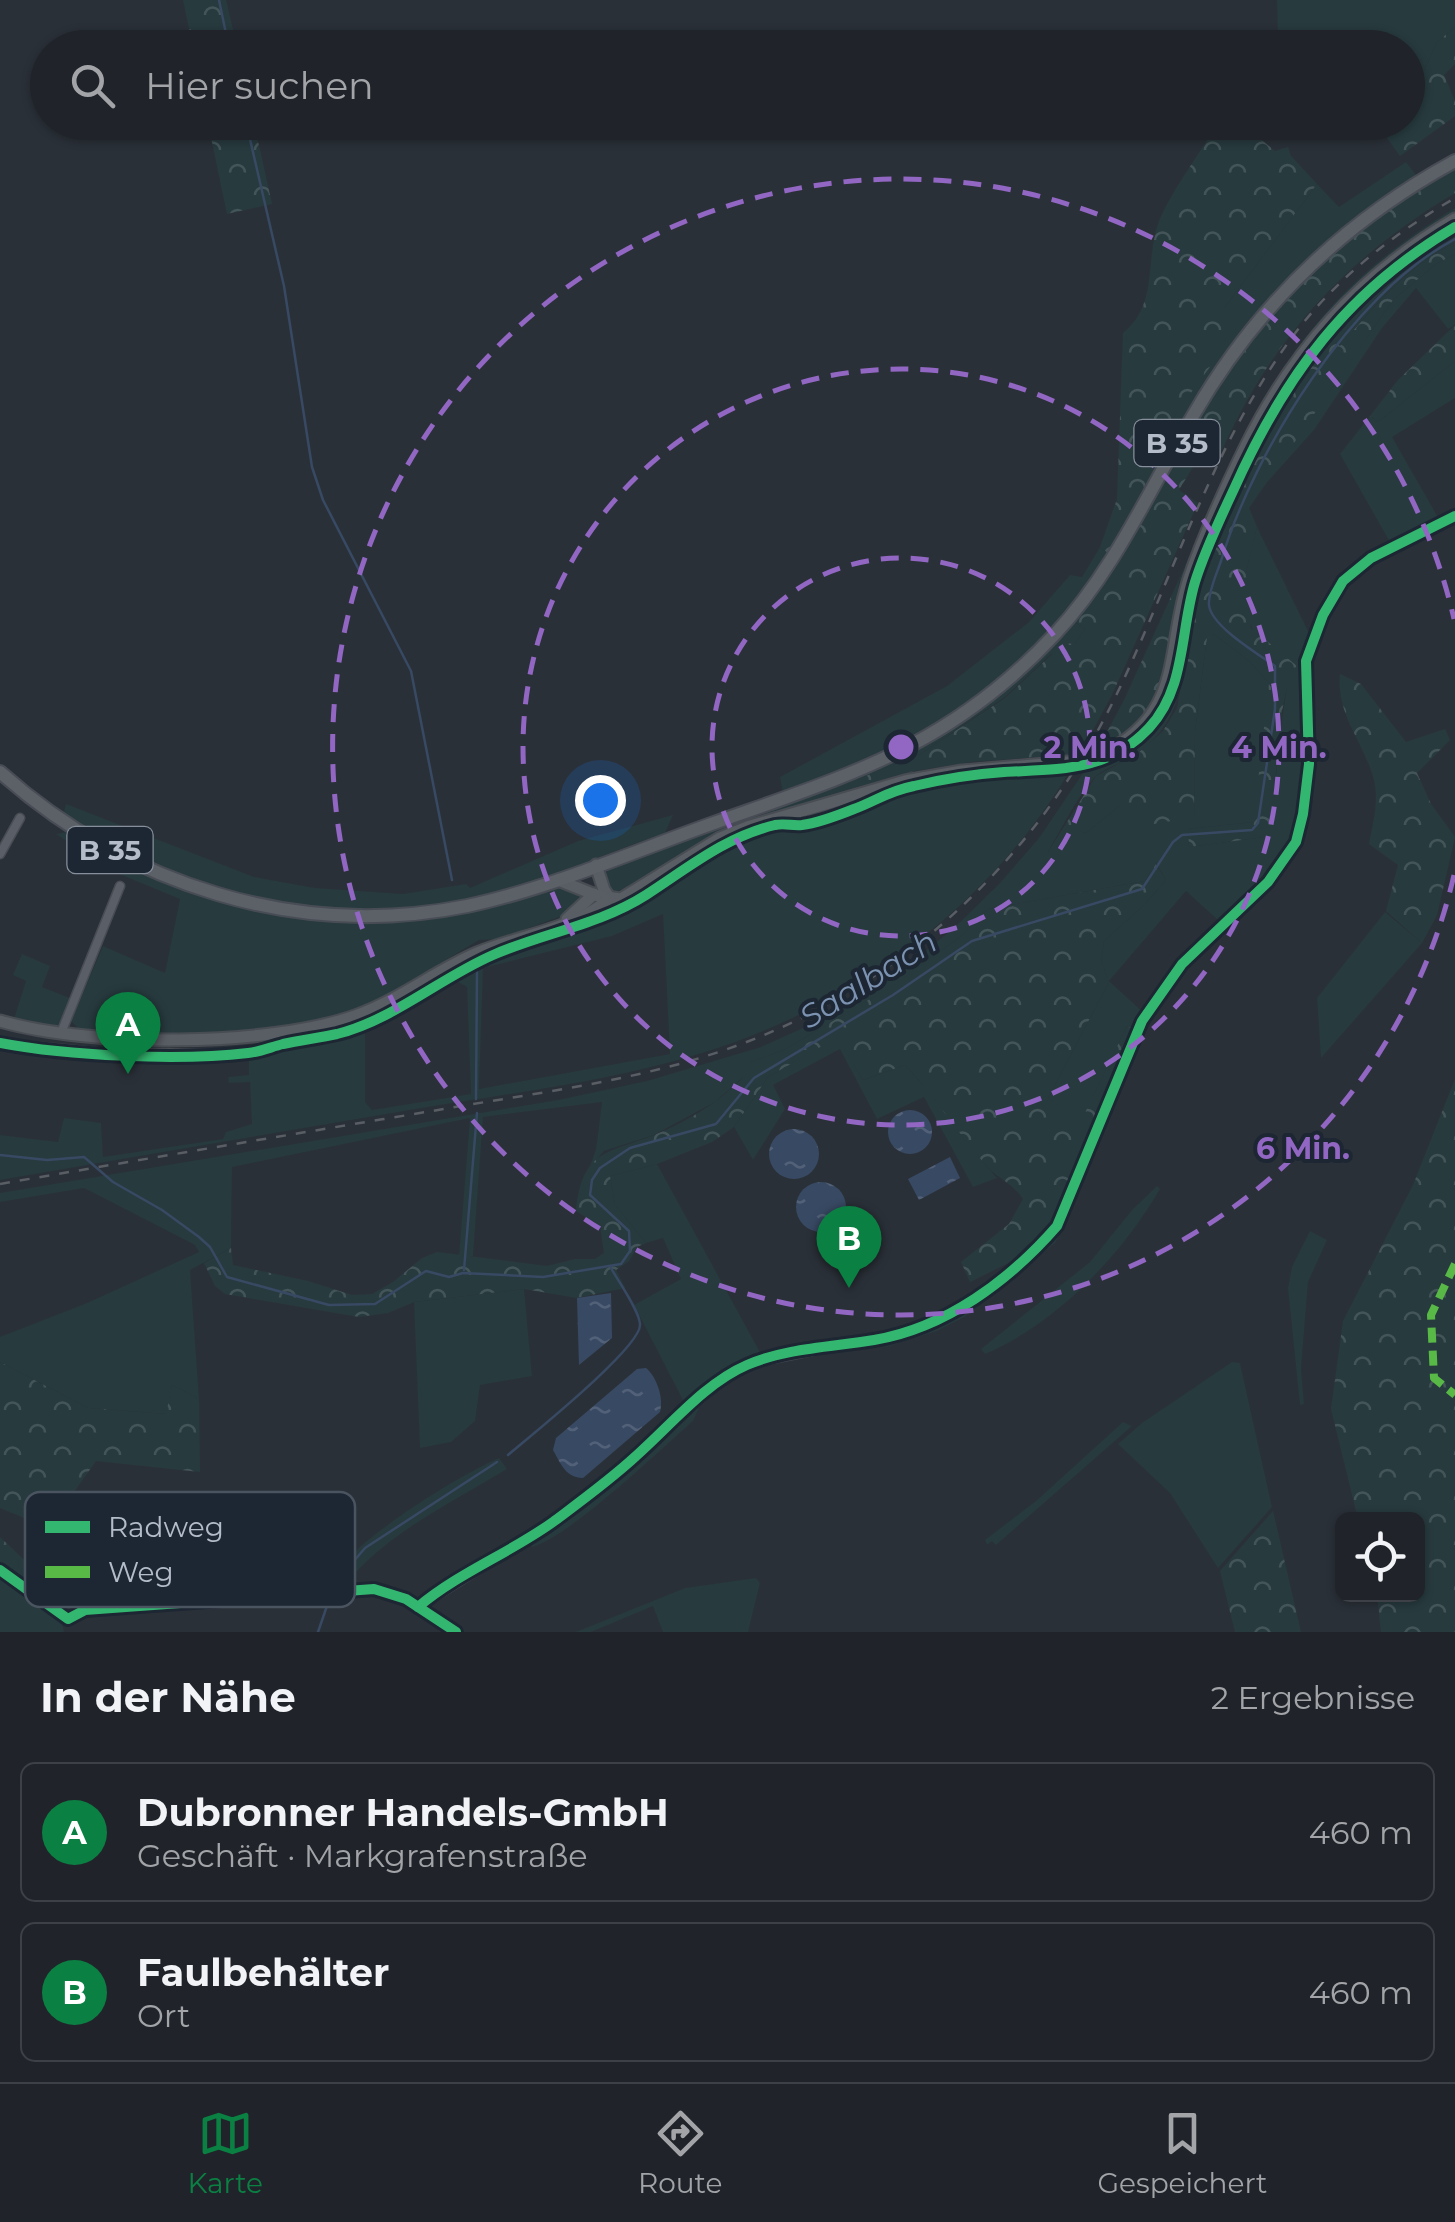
<!DOCTYPE html>
<html lang="de">
<head>
<meta charset="utf-8">
<style>
  body { margin:0; font-family:Montserrat,sans-serif; background:#282c32; color:#f1f3f6 }
  .controls { position:absolute; right:30px; bottom:30px; display:grid; overflow:hidden; border-radius:15px; box-shadow:0 2px 8px #0004 }
  .controls button { width:90px; height:90px; display:grid; place-items:center; padding:0; border:0; border-bottom:2px solid #3d4147; background:#20242a; color:#f1f3f6; font:50px sans-serif }
  .you { position:absolute; left:600px; top:800px; width:35px; height:35px; margin:-25px; border:8px solid #fff; border-radius:50%; background:#1a73e8; box-shadow:0 0 0 15px #1a73e833 }
  .badge { display:grid; place-items:center; width:65px; height:65px; border-radius:50%; background:#0b8043; color:#fff; font-size:32px; font-weight:700 }
  .pin { position:absolute; translate:-50% -82px; filter:drop-shadow(0 2px 5px #0008) }
  .pin::after { content:''; position:absolute; top:52px; width:35px; height:30px; background:inherit; clip-path:polygon(0 0,100% 0,50% 100%) }
  .list { margin:0; padding:0; list-style:none }
  h2 { display:flex; justify-content:space-between; align-items:center; height:130px; margin:0; padding:0 40px; font-size:42px }
  h2 small { font-size:32px; font-weight:400; color:#a2a4a8 }
  .list li { display:grid; grid-template-columns:65px 1fr auto; gap:30px; align-items:center; box-sizing:border-box; height:140px; margin:0 20px 20px; padding:0 20px; border:2px solid #3d4147; border-radius:15px }
  .list b { display:block; font-size:38px; white-space:nowrap }
  .list p { margin:0; font-size:32px; white-space:nowrap; color:#a2a4a8 }
  .list em { font-size:32px; font-style:normal; color:#a2a4a8 }
  .icon { flex:none; width:55px; height:55px; fill:none; stroke:currentColor; stroke-width:2; stroke-linecap:round; stroke-linejoin:round }
  .map { position:relative; flex:none; width:1455px; height:1632px; overflow:hidden }
  .search { position:absolute; background:#20242a; box-shadow:0 2px 8px #0004; left:30px; right:30px; top:30px; height:110px; display:flex; align-items:center; gap:25px; box-sizing:border-box; padding:0 35px; border-radius:55px; color:#a2a4a8; font-size:38px }
  .sheet { height:450px; background:#20242a }
  nav { display:flex; justify-content:space-around; align-items:center; box-sizing:border-box; height:140px; border-top:2px solid #3d4147; background:#20242a; font-size:28px; color:#a2a4a8 }
  nav a { display:grid; justify-items:center; gap:5px }
  nav .on { color:#0b8043 }
  .map>svg:first-child { display:block }
  .green { fill:#273a3e; fill-rule:evenodd }
  .forest { fill:url(#forest-crowns) }
  .water { fill:url(#water-ripples) }
  .lines { fill:none; stroke-linecap:round; stroke-linejoin:round }
  .stream { stroke:#384963; stroke-width:2.5 }
  .street-casing { stroke:#484c53; stroke-width:11 }
  .secondary-casing { stroke:#484c53; stroke-width:15 }
  .primary-casing { stroke:#484c55; stroke-width:16 }
  .street { stroke:#5a5e66; stroke-width:8 }
  .secondary { stroke:#595d64; stroke-width:11 }
  .primary { stroke:#5c6168; stroke-width:12 }
  .rail { stroke:#595d64; stroke-width:2.5; stroke-dasharray:10 10; stroke-linecap:butt }
  .quiet { stroke:#58b947; stroke-width:8; stroke-dasharray:15 8; stroke-linecap:butt }
  .cycleway-casing { stroke:#1d2633; stroke-width:16 }
  .cycleway { stroke:#33b770; stroke-width:10 }
  .ring { fill:none; stroke:#9266c3; stroke-width:5; stroke-dasharray:18 12 }
  .labels { text-anchor:middle; dominant-baseline:central; stroke-width:8; stroke-linejoin:round; paint-order:stroke }
  .shield { fill:#1d2633; stroke:#878f9c; stroke-width:2.5 }
  .shield-label { font-size:28px; font-weight:bold; fill:#b4bcc9 }
  .water-label { font-size:32px; font-style:italic; fill:#7c92b1; stroke:#1d2633 }
  .key { fill:#1d2633; stroke:#4a5360; stroke-width:2.5 }
  .key-label { font-size:28px; fill:#b4bcc9 }
  .centre { fill:#9266c3; stroke:#1d2633; stroke-width:5 }
  .ring-label { font-size:30px; text-anchor:middle; font-weight:bold; fill:#9266c3; stroke:#1d2633; stroke-width:8; stroke-linejoin:round; paint-order:stroke }
</style>
</head>
<body>
<div class="map">
<svg width="1455" height="1632" viewBox="0 0 1455 1632">
  <defs>
    <pattern id="forest-crowns" width="20" height="18" patternUnits="userSpaceOnUse" patternTransform="scale(2.5)"><rect width="20" height="18" fill="#273a3e"/><path d="M2 6a3 3 0 1 1 6 0M12 15a3 3 0 1 1 6 0" fill="none" stroke="#445559"/></pattern>
    <pattern id="water-ripples" width="26" height="14" patternUnits="userSpaceOnUse" patternTransform="scale(2.5)"><rect width="26" height="14" fill="#384963"/><path d="M2 4q2-2 4 0t4 0M15 11q2-2 4 0t4 0" fill="none" stroke="#526178"/></pattern>
  </defs>
  <rect width="100%" height="100%" fill="#2a3038"/>
  <g class="green">
    <path d="M1277,0H1455V27L1437,42L1408,107V48L1285,47L1278,37Z"/>
    <path d="M1406,162L1417,176C1394,192 1369,206 1347,224C1264,290 1207,378 1154,469L1147,465L1177,412L1224,308L1317,184L1339,207Z"/>
    <path d="M1455,208V214L1380,264L1341,300L1307,338L1274,386L1179,597L1180,577C1252,414 1294,304 1455,208Z"/>
    <path d="M1455,230V243C1408,265 1373,307 1340,347L1326,336C1364,294 1406,257 1455,230Z"/>
    <path d="M1455,254V325L1448,329L1416,288L1382,328L1314,430L1261,489L1393,300L1436,264Z"/>
    <path d="M1455,361V398L1392,437L1439,519L1391,544L1340,454L1370,416L1378,422Z"/>
    <path d="M1257,527L1310,635L1303,665L1306,766L1302,806L1292,843L1281,865L1220,922L1186,891L1109,981L1145,1014L1135,1030L1127,1026L1081,1122L1048,1098L1109,982L1101,961L1104,941L1143,906L1166,880L1156,863L1145,881L988,909L959,938L893,986L784,1050L751,1062L749,1072L715,1102L654,1135L604,1151L589,1169L596,1149L602,1102L483,1117L473,1256H459L470,1118L232,1167L231,1248L190,1270L199,1399L172,1385L167,1414L88,1408L0,1362V1337L87,1303L199,1252L195,1245L84,1188L0,1202V1193L558,1100L647,1081L761,1047L816,1022L912,962L954,928L1000,883L1039,838L1087,767L1121,755L1153,726L1175,691L1185,637C1185,685 1177,727 1135,755C1123,763 1104,768 1094,778C1076,799 1062,828 1048,852L1053,854L1071,829L1086,833L1119,806L1194,817L1195,731L1207,637L1214,634L1249,661L1269,683L1262,813L1254,822L1188,829L1189,847L1271,836L1279,738L1289,674C1277,660 1261,645 1253,630C1235,600 1249,558 1257,527Z"/>
    <path d="M1100,547L1108,553L1058,625L982,693L933,729L876,760L783,793L780,777L947,686L1029,622L1070,575L1082,577Z"/>
    <path d="M1075,622L1085,629L1075,644L1050,655L1005,697L919,755L808,800L914,773L728,829L630,887L615,892L606,886V873L612,866L854,780L914,752L1007,687Z"/>
    <path d="M1068,774C987,908 850,1008 702,1053C605,1083 503,1094 404,1111C269,1134 135,1157 0,1180V1135L58,1142L64,1118L101,1123L103,1157L223,1139L226,1132L252,1124L250,1082L229,1083L228,1077L249,1075V1055L357,1031L491,957L623,904L730,843L783,826L781,822L864,797L963,775ZM663,914L670,1054L479,1089L483,968L612,936ZM458,982L467,987L471,1094L372,1110L365,1102V1030Z"/>
    <path d="M66,804L254,877L315,888L403,894L466,884L470,888L578,841L673,815L665,833C609,852 555,877 499,892C352,931 202,901 75,821L64,812Z"/>
    <path d="M68,832L124,865L182,890L271,912L413,918L481,910L555,889L570,888L578,893L579,900L562,916L498,939L479,940L416,978L366,1006L340,1015L270,1029L212,1034L93,1032L78,1028L71,1021L103,946L165,973L180,899L112,871L56,834Z"/>
    <path d="M1385,912L1422,943L1321,1058L1317,998Z"/>
    <path d="M22,954L50,966L42,987L72,999L61,1026L14,1019L26,981L13,975Z"/>
    <path d="M836,1037L863,1080L905,1065C939,1100 965,1142 997,1178L973,1187L924,1097L877,1119L840,1049L773,1085L785,1109L753,1160L734,1127L768,1077Z"/>
    <path d="M1100,1130L1067,1221L1055,1243L964,1317L937,1331L886,1347L889,1340L933,1325L972,1305L1039,1251L1059,1228Z"/>
    <path d="M657,1164L762,1356L723,1376L686,1406L634,1305L681,1279L663,1238L646,1243L615,1205L610,1176Z"/>
    <path d="M1157,1186L1160,1189C1122,1255 1056,1324 985,1354L981,1349L1090,1262L1132,1210Z"/>
    <path d="M1310,1231L1327,1240L1308,1282L1301,1369L1304,1404L1300,1405L1288,1288L1292,1267Z"/>
    <path d="M524,1289L532,1376L480,1385L475,1421L451,1442L420,1448L414,1302Z"/>
    <path d="M1232,1362L1240,1363L1272,1507L1218,1568L1170,1493L1118,1444L1142,1423Z"/>
    <path d="M703,1399L693,1421C660,1450 568,1538 532,1547L529,1542L623,1473Z"/>
    <path d="M1123,1422L1132,1426L996,1545L992,1541L987,1545L985,1540L1036,1501Z"/>
    <path d="M499,1458L507,1469C450,1504 386,1533 344,1586L330,1587C332,1552 464,1472 499,1458Z"/>
    <path d="M0,1575L61,1618L64,1632H0Z"/>
    <path d="M756,1578L760,1583L748,1632H663L653,1606L591,1632H576L685,1588Z"/>
  </g>
  <g class="forest">
    <path d="M183,0H226L237,47H193Z"/>
    <path d="M1455,27V64L1444,75L1455,101V116L1400,156L1387,138L1401,123L1408,122V107L1437,42Z"/>
    <path d="M208,123H254L272,204L227,214Z"/>
    <path d="M1218,123H1241L1275,151L1288,147L1291,156L1317,184L1224,308L1231,338L1177,412L1148,464L1154,469L1108,553L1100,547L1117,499L1123,333C1158,305 1145,263 1158,224C1168,196 1202,150 1218,123Z"/>
    <path d="M1455,170V193C1348,257 1274,335 1222,450L1208,442L1179,490L1198,503L1112,695L1080,754L971,762L914,771L790,806L919,755L1005,698L1064,643L1075,644L1085,629L1075,622C1134,548 1170,461 1222,383C1281,292 1360,222 1455,170Z"/>
    <path d="M1455,243V254L1436,264L1393,300L1249,508L1257,527L1247,567L1245,599L1251,628L1297,666C1277,686 1275,802 1272,836L1189,847L1188,829L1254,822L1262,813L1256,799L1269,683L1249,661L1214,634L1207,638L1195,731L1194,817L1143,826L1119,806L1086,833L1071,830L1053,855L1048,852L1096,776L1137,754L1163,731L1177,708L1185,664L1187,625L1199,578L1255,449L1283,400L1326,336L1340,346C1374,307 1408,265 1455,243Z"/>
    <path d="M1455,325V361L1378,422L1370,416L1398,380Z"/>
    <path d="M1180,577C1167,652 1177,707 1098,749L1124,700Z"/>
    <path d="M1340,674L1361,684L1406,742L1445,729L1450,740L1417,773L1431,804L1455,837L1437,915L1422,943L1386,911L1398,865L1369,844C1373,823 1379,802 1374,780C1364,742 1336,715 1340,674Z"/>
    <path d="M1155,863L1166,880L1143,906L1104,941L1101,961L1109,982L1048,1098L1081,1121L1127,1026L1135,1030L1058,1218L1030,1252L970,1282L961,1262L1009,1224L1023,1199C1013,1183 996,1178 984,1163C956,1131 935,1096 905,1065L863,1080L836,1038L768,1077L734,1127L712,1142L657,1164L610,1176L615,1205L646,1243L637,1247L629,1261L616,1270L625,1288L577,1298L524,1289L414,1302L388,1313L359,1317L225,1294L215,1286L204,1263L231,1248L233,1265L308,1281L352,1295L372,1294L393,1282L422,1258L437,1252L547,1266L575,1259H595L604,1253L600,1226L576,1211C582,1152 605,1153 652,1136C678,1125 706,1111 727,1092C737,1083 748,1076 751,1062L784,1050L892,986L959,938L988,909L1145,881Z"/>
    <path d="M1455,1079V1632H1381L1377,1595L1418,1594V1520L1358,1519L1331,1409L1343,1321L1413,1185Z"/>
    <path d="M0,1362L88,1408L166,1414L172,1385L199,1399L200,1472L96,1461L69,1499L106,1516L128,1519L170,1536L230,1544L268,1554L288,1566L289,1570L172,1563L103,1550L0,1508Z"/>
    <path d="M1273,1511L1301,1632H1235L1220,1571Z"/>
    <path d="M0,1537L53,1587L44,1596L0,1565Z"/>
  </g>
  <g class="water">
    <circle cx="910" cy="1132" r="22"/>
    <circle cx="794" cy="1154" r="25"/>
    <path d="M950,1157L960,1178L919,1200L908,1179Z"/>
    <circle cx="821" cy="1207" r="25"/>
    <path d="M611,1293L612,1338L579,1365L577,1298Z"/>
    <path d="M646,1368C657,1377 664,1399 660,1412L583,1478C566,1478 561,1464 553,1450L556,1438L637,1369Z"/>
  </g>
  <g class="lines">
    <g class="stream">
      <path d="M219,0L229,48"/>
      <path d="M246,122L284,286L312,467L323,500L411,671L452,880"/>
      <path d="M476,1099L477,970"/>
      <path d="M0,1155L47,1160L84,1157L113,1182L162,1210L199,1237L210,1247L227,1277L329,1305L375,1304L426,1271L449,1277L463,1273L543,1277L621,1264L630,1251L629,1231L590,1195L592,1180L600,1168L630,1148L716,1124L754,1078L893,995L972,941L1142,889L1173,842L1182,835L1252,830L1258,823L1275,709V666C1258,654 1211,626 1209,605C1208,592 1217,573 1221,561C1254,451 1352,293 1455,239"/>
      <path d="M464,1270L477,1113"/>
      <path d="M508,1455C529,1437 643,1346 640,1324C639,1310 618,1281 611,1268"/>
      <path d="M336,1582L365,1548L497,1462"/>
      <path d="M318,1632L328,1603"/>
    </g>
    <defs>
      <g id="street">
        <path d="M0,854L20,818"/>
        <path d="M61,1033L120,886"/>
        <path d="M0,1043L103,1053L244,1054"/>
        <path d="M0,1570L68,1619L85,1610L374,1589L406,1599L456,1632"/>
        <path d="M418,1607L549,1525L631,1460L725,1377L747,1364L907,1332L962,1306"/>
      </g>
      <g id="secondary">
        <path d="M1102,754C1185,714 1165,652 1189,579C1204,534 1225,489 1246,446C1293,350 1363,273 1455,219"/>
        <path d="M596,865L604,890L610,898"/>
        <path d="M558,880L598,896L621,899L720,838L747,827L905,781L962,771L1068,762"/>
        <path d="M567,919L594,894"/>
        <path d="M0,1021C90,1047 266,1047 355,1016C398,1001 435,971 477,953C520,935 574,930 610,898"/>
      </g>
      <path id="primary" d="M0,772C127,885 298,940 467,906C548,889 635,851 714,823C852,774 951,746 1055,634C1115,570 1150,488 1194,414C1257,305 1345,221 1455,161"/>
    </defs>
    <use href="#street" class="street-casing"/>
    <use href="#secondary" class="secondary-casing"/>
    <use href="#primary" class="primary-casing"/>
    <use href="#street" class="street"/>
    <use href="#secondary" class="secondary"/>
    <use href="#primary" class="primary"/>
    <path class="rail" d="M0,1184C144,1159 288,1135 432,1111C522,1095 616,1084 703,1057C893,999 1040,860 1123,681C1177,565 1218,435 1296,332C1339,276 1395,233 1455,198"/>
    <path class="quiet" d="M1455,1264L1431,1315L1434,1378L1455,1395"/>
    <defs>
      <g id="cycleway">
        <path d="M0,1043C68,1056 179,1061 248,1053C260,1052 271,1047 283,1044C301,1040 319,1038 337,1034C393,1020 440,978 493,955C543,933 599,925 646,895C688,868 725,837 775,825C785,823 792,826 802,825C818,823 839,815 854,809C876,801 888,791 914,786C943,779 975,774 1004,772C1059,769 1108,772 1149,728C1186,688 1180,632 1195,582C1205,550 1220,519 1234,489C1285,375 1347,291 1455,227"/>
        <path d="M0,1570L68,1619L85,1610L374,1589L406,1599L456,1632"/>
        <path d="M418,1607C458,1573 510,1553 553,1522C581,1501 610,1480 636,1456C670,1426 705,1383 747,1365C786,1348 833,1347 874,1340C946,1328 1010,1280 1057,1226L1142,1021L1182,964L1268,882L1296,842L1303,814L1309,764L1306,661L1323,615L1343,581L1371,558L1455,516"/>
      </g>
    </defs>
    <use href="#cycleway" class="cycleway-casing"/>
    <use href="#cycleway" class="cycleway"/>
  </g>
  <g class="ring">
    <circle cx="901" cy="747" r="189"/>
    <circle cx="901" cy="747" r="378"/>
    <path d="M1454 875A568 568 0 1 1 1454 619"/>
  </g>
  <g class="labels">
    <g class="shield">
      <rect x="1134.5" y="420" width="85" height="46" rx="8"/>
      <rect x="67.5" y="827" width="85" height="46" rx="8"/>
    </g>
    <g class="shield-label">
      <text x="1177" y="443">B 35</text>
      <text x="110" y="850">B 35</text>
    </g>
    <g class="water-label">
      <text transform="translate(868 979) rotate(-32)">Saalbach</text>
    </g>
  </g>
  <rect x="25" y="1492" width="330" height="115" rx="15" class="key"/>
  <rect x="45" y="1521" width="45" height="12" fill="#33b770"/>
  <rect x="45" y="1566" width="45" height="12" fill="#58b947"/>
  <g class="key-label">
    <text x="108" y="1537">Radweg</text>
    <text x="108" y="1582">Weg</text>
  </g>
  <circle cx="901" cy="747" r="15" class="centre"/>
  <g class="ring-label">
    <text x="1090" y="758">2 Min.</text>
    <text x="1279" y="758">4 Min.</text>
    <text x="1303" y="1159">6 Min.</text>
  </g>
</svg>
<div class="controls">
<button><svg class="icon" aria-label="locate" viewBox="0 0 24 24"><circle cx="12" cy="12" r="6"/><path d="M12 2v4M12 18v4M2 12h4M18 12h4"/></svg></button>
</div>
<div class="you"></div>
<div class="pin badge" style="left:128px;top:1074px">A</div>
<div class="pin badge" style="left:849px;top:1288px">B</div>
<div class="search"><svg class="icon" aria-label="search" viewBox="0 0 24 24"><circle cx="10" cy="10" r="6"/><path d="M15 15l6 6"/></svg>Hier suchen</div>
</div>
<section class="sheet">
<h2>In der Nähe<small>2 Ergebnisse</small></h2>
<ul class="list">
<li><span class="badge">A</span><div><b>Dubronner Handels-GmbH</b><p>Geschäft · Markgrafenstraße</p></div><em>460 m</em></li>
<li><span class="badge">B</span><div><b>Faulbehälter</b><p>Ort</p></div><em>460 m</em></li>
</ul>
</section>
<nav>
<a class="on"><svg class="icon" aria-label="map" viewBox="0 0 24 24"><path d="M3 6l6-2 6 2 6-2v14l-6 2-6-2-6 2zM9 4v14M15 6v14"/></svg>Karte</a>
<a><svg class="icon" aria-label="directions" viewBox="0 0 24 24"><path d="M12 3l9 9-9 9-9-9zM9 14v-3h6M13 9l2 2-2 2"/></svg>Route</a>
<a><svg class="icon" aria-label="saved" viewBox="0 0 24 24"><path d="M7 4h10v16l-5-4-5 4z"/></svg>Gespeichert</a>
</nav>
</body>
</html>
